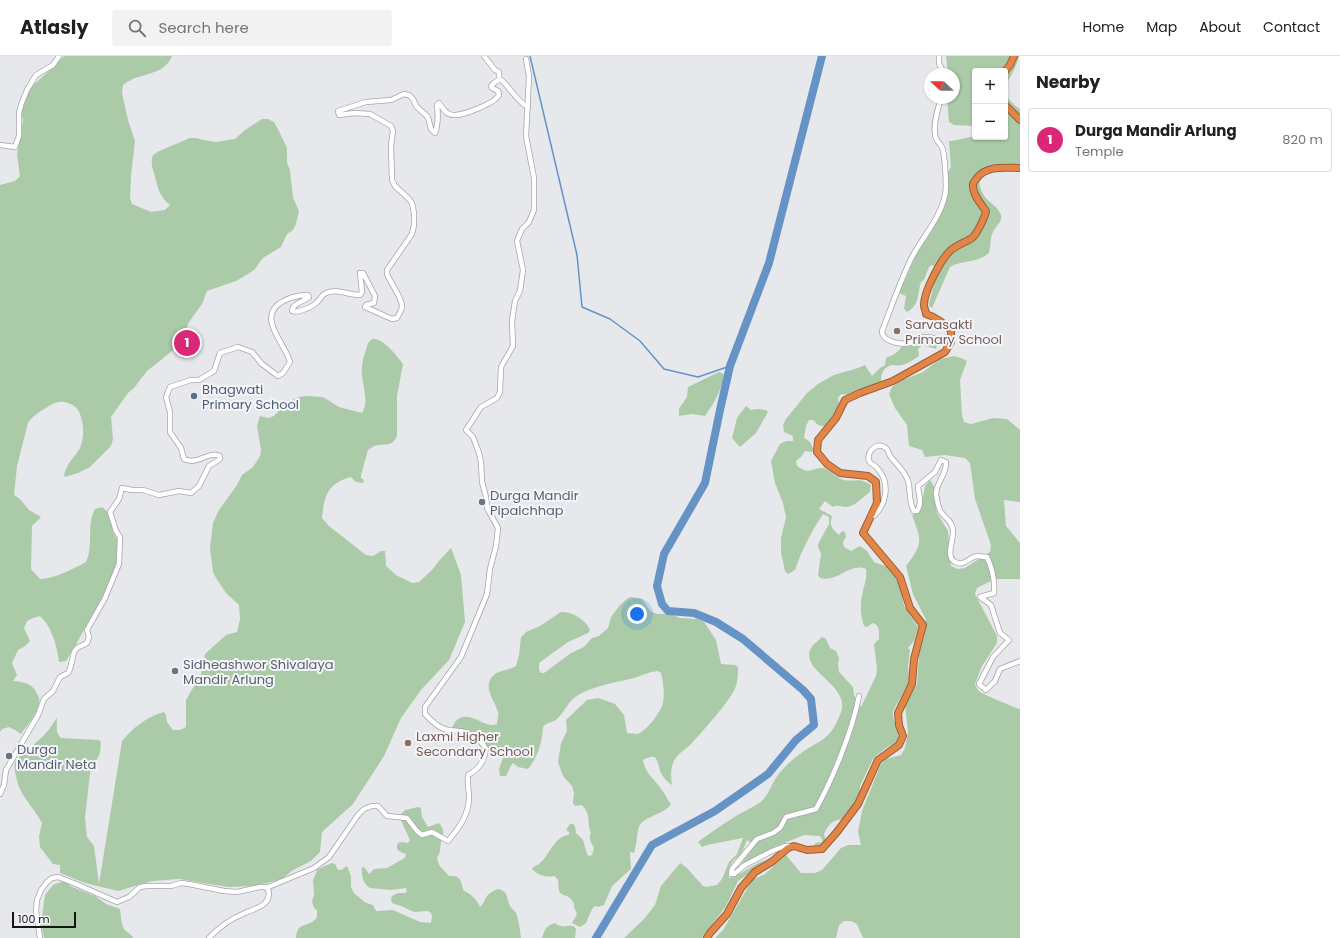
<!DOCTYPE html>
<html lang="en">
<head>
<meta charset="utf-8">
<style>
  body { margin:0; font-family:Poppins,sans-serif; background:#f2f2f2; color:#202124 }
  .controls { position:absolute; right:12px; top:12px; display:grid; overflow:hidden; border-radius:4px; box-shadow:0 1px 3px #0004 }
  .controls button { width:36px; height:36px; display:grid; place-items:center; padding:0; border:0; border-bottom:1px solid #e0e0e0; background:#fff; color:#202124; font:20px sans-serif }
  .compass { position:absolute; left:924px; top:12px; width:36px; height:36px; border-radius:50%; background:#fff; box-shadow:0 1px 3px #0004; rotate:292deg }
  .scale { position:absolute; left:12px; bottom:10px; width:64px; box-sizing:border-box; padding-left:4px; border:2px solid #151517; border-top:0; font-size:11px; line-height:14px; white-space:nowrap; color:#151517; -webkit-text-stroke:3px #f4f5fa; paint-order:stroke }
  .you { position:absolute; left:637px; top:558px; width:14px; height:14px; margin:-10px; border:3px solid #fff; border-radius:50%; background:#1a73e8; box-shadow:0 0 0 6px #1a73e833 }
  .badge { display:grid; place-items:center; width:26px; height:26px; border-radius:50%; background:#db2777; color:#fff; font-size:13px; font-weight:700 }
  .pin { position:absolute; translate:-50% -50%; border:2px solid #fff; box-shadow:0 1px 4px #0006 }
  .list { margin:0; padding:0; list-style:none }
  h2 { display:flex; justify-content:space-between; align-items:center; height:52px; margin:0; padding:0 16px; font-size:17px }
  h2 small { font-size:13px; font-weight:400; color:#757577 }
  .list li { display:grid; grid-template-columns:26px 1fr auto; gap:12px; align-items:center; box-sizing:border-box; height:64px; margin:0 8px 8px; padding:0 8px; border:1px solid #e0e0e0; border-radius:4px }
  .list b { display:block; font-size:15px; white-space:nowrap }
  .list p { margin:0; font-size:13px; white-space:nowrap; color:#757577 }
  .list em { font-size:13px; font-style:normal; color:#757577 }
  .icon { flex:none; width:22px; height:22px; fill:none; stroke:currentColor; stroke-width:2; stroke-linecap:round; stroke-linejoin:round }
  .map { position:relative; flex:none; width:1020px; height:882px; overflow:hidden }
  header { display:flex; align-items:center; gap:24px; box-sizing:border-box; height:56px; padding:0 20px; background:#fff; border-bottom:1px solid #e0e0e0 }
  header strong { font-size:19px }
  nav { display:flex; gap:22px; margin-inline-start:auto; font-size:14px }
  .search { width:280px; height:36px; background:#f2f2f2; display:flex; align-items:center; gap:10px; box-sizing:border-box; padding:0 14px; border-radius:4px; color:#757577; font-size:15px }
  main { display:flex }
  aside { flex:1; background:#fff }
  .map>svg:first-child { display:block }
  .green { fill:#abcaa8 }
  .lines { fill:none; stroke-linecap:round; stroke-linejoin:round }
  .stream { stroke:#6593c6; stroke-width:1.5 }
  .river { stroke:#6593c6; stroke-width:8 }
  .minor-casing { stroke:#a5a5aa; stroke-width:6 }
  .highway-casing { stroke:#9a5e36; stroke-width:8 }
  .minor { stroke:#fff; stroke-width:4.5 }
  .highway { stroke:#e28547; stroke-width:6 }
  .education-dot { fill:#8d6e63; stroke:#f4f5fa; stroke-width:1.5 }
  .service-dot { fill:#5c6f8a; stroke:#f4f5fa; stroke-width:1.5 }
  .worship-dot { fill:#6b7280; stroke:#f4f5fa; stroke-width:1.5 }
  .labels { text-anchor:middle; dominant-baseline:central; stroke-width:4; stroke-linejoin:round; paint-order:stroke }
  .education-label { font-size:13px; fill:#785e54; stroke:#f4f5fa; text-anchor:start }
  .service-label { font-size:13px; fill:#4e5e75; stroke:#f4f5fa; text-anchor:start }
  .worship-label { font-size:13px; fill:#5b616d; stroke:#f4f5fa; text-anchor:start }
</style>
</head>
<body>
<header>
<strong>Atlasly</strong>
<div class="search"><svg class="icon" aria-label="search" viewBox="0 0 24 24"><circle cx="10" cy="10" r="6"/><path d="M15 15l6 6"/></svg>Search here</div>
<nav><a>Home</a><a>Map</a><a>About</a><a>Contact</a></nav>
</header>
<main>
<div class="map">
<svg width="1020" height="882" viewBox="0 0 1020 882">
  <rect width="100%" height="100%" fill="#e7e8ec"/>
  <g class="green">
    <path d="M64,0H172C164,21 138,16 123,29L122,37L128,64L135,85L131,120L130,142L132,148L151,156L165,154L170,149C160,141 158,133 155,121C153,113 150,108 153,99L159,95L190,82H196L203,84L216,86L235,83L245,74L262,63H268L274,66L278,73L287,92V107L290,114L293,142L299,155L296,168L293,174L287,178L281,191L263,202L254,214L248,218L236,225L207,235L202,248L189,266L181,285L171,296L147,315L134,332L128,337L111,361L113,383L111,390L90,411L78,417L64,421C65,409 74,402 80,392C84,382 84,371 81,361C79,354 76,350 70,348C62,344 56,346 49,350C41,355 33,359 28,367L17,410L14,439L20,443L29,454L41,461L32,470L31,513L40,523C54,523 73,513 86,506C94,489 86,469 95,453L102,451C111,457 110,465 113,475C114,480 118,483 119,489C122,514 89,564 77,587L73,593L66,605L59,606C57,590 52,571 40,560L33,562L27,565L24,572L30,585L25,590L18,594L12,607L17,619L13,625C22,626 29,626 35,634C36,637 39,640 39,642C41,655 27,669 21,678L15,674L9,671L2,673L0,676V129L15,125L20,120L17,99L23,64L21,56L22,49L31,31L51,13Z"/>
    <path d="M946,0H1019C1014,24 991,34 1020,53V114C1011,115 994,115 986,117C975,121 980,134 985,141C990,147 998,151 1001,159C1003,165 995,171 993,176C990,182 991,190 989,197C978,207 962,204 950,211L932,252L929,250C929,243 936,225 938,216L935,211L932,209L929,211L924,224L921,226C917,238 920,249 907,256L904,253L906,240L899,237L918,195L932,175L944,150L948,137V116L951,111L949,85H952L975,80V81H1005V15H975V70L954,69L949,66L947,42H954V18H948Z"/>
    <path d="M372,283C382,281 397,300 403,308L397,340V380C392,392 383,387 374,390C372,391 370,393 368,394L361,419V422L364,424L363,427L356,426L351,421C328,427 324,440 322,462L329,470L366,499L373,500L381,495H385L386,510L396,519L412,527L419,526L432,514L438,506L451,492L461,519L465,566L449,604L421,634L401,662L384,700L353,748L322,776L320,796L311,805L293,814L282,823L255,830L228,831L179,823L152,825L118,835L85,827L60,817V809L53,808L40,791L39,781L42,767C36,755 26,746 20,733C18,729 13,711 15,707C17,700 40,685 46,677C50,673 53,667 57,662C57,669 55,677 61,682L99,684L101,686L100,697L90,717L85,762L87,781L94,790L99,828L122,685C134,671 146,661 164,656L166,659L167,666L173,674H180L186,671V644L201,618L205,598L226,579L237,576L240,563L239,549L226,537L216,522L213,516L210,492L213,467L219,454L237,429L242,419L253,411L260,400L261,394L257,370L260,360L268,362L274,360L287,346L299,341L306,340L323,341L339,351L362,357C369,346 363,331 362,319C361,311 363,302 366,294C367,290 368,286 372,283Z"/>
    <path d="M919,284L938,285L936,293L923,289L918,293L919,300C914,303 908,308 902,309C899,310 895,309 892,309C883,311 881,318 881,326L878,328L869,330L849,339L841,338L838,342C841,353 832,363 826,371L818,369L813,364H809L806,370L804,382L810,386L814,394L812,396L805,395L801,401L796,405L797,410C811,420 811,411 823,412C831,413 836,423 844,424C856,426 859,421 871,429L870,436C863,441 855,450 847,451C841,451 838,448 833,451L825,445L819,453L832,460C829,470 832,473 839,479L842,475L845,476L846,481L843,486L844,491L851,495L860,490L867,495L874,506L888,511L900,527L904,550L918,571L914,585L908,592L910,594L908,609L909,626L893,655C892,667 900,672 898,686L886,692L874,701L860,730C861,742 850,754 843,763C832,764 829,768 824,778L826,785L821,790L813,791L816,787L822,786V783L820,780L804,779L772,792L762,799L741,808L755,789L747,784L743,794L739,800L734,804L730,810L728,819L729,822C742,818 752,809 765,804L758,811L738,825L726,850L702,882H624L644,863L655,849L661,830L680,807L686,811L703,830L706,831L717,829L722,823L729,806L737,798L743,782L707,789L702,791L698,786C709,778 721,769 733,762C741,756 751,753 759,747C769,740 771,728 778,719C787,707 799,698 812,690C817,687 823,684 827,680C834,674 838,664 841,656C851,627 794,614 813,589C816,586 820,583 822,581L826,583L830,592L836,595L839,602L838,608L839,616L853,631L854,639L861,651L876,620L877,613L874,588L879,583C879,576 880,569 873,567L867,571L864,570C860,559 860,547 863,535C865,525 867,524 866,513C850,506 838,527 820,522L818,519L821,498L818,491V488L829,468V461L823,458C811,476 802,494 795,514L788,518L785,515L781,497V482L786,461L783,447L775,427L771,405L780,388L786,385H793V381L791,379L784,376L783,369L786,363L807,337L818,328L834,319L858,312L865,309L872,320L880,312L885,309L886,302C893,299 900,296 902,289Z"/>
    <path d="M954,300L961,302L967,305L960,324L962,360L964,366L971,368L993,362L1007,363L1020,374V446L1004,444L1006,470L1020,487V523H995L977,532L975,538L997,580V587L982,610L975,628C976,631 977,633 980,636C983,638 1017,653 1020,653V882H863L857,868L851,865H844L839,869L836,882H715L723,874L752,824L765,818L786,799L801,817H815L822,814L841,792L848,789H861L858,776L862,755L881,708L886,703L901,699L905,692L908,676L905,649L917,628L919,599L925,578L926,564L913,538L906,510C923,487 922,486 912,459L920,456L925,430L930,424L934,430L937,457L948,475L951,510L958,513L965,512L990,496L991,489L975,443L970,407L965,402L945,399L925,401L922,394L909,390L907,369L895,352L889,338L892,331L903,324L923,316L940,303Z"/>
    <path d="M719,316L724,318C723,332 713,349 705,360L693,358L679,360V353L687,341L688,331Z"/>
    <path d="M746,350L751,354L758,353L766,354L768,356L756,377L740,391L732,382L737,362Z"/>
    <path d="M631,541L642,543L650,555L657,558H671L680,562L698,563L704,566L716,584L721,608L735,609L738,611C738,617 738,624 736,630C732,643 702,676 691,688C685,694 678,697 674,705C670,713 671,721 672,729C667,726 661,719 660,714C656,702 657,697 643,704C644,716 656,725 662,734C666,739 667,744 671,748C664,759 643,760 639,771C637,776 637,787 635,793L634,797L630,796L631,813L612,830L604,849L598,851L595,850L592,853L586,867L580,871L572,867L577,858L574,851V848C574,847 571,843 570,842C567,839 561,840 559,835C557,829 561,824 554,820C546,822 538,819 532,813C535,809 537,810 540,807C550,799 553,781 569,779V776L566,774L570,768H573L575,770L576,777L583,784L587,798L589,800L592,799L594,792C591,787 588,783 591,777C586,764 592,760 582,749L575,750L573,747L574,737L572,730L563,720L558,706L561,687L567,675L566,664L587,644L598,642L615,648L624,659L627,677C630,677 634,678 637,678C646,676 662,655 663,646C665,638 663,625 661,617L658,615C649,616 643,619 634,622C618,626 586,631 573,643C567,648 564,656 558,662C554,667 546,666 543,671C542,687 538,701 528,713L518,711L513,707C509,711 509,716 506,720H500L499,713L505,696L503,693C495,691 489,694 481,693L478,686L462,681L451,673C453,671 454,667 456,665C468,652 486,674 497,668C497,664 499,660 498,656C494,643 481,630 495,618C501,614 510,614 516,610L519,599L521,581L526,576L540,570L561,556C572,555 586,564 590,574L588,577L568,586L539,607V614L541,617H544L571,597L584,591L592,582L599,580L608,572L611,561L620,549L628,542Z"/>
    <path d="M418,751L421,752L422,761L428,771L439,767C446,776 443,776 441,786C440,793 441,795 437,802L439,809L449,820C462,819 460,825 464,835C470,837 478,845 480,851C484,848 484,844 487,840C489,837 495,834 498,833C509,835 506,842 510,850C511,852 514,854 516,857C519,864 520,874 521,882H296C298,863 308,874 317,861V854L314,852L312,845L314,839L313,824L317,815L316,814L332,807L335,808L338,814H341L347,810L351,820V831L354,837L366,847L373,849L376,855L393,854L420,866L431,867L432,860L431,857L428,855L414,856L401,850L392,847L391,843L392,840L398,837H405L407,835L406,832L391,834L370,832C363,829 361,818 362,811L365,812L369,818L374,813L387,812L405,802L406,798C399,796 395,794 398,787L402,786L408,787L410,784L399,760L405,754Z"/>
    <path d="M66,824L70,830L95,840L106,848L120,853C121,860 121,867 124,873C127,877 131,877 133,882H44L41,867L45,839L53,829Z"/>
    <path d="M555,867C557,868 558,870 561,870C567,872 571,866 576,873L575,882H542C545,873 546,870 555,867Z"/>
  </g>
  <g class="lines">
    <path class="stream" d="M530,0L577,199L582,251L610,263L640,285L664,313L698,321L730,310"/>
    <path class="river" d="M596,882L652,789L715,755L768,718L796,684L814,669L811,643L803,634L743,583L716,566L694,557L668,555L662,548L657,530L664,498L705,427L720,354L730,310L769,207L822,0"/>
    <defs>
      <g id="minor">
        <path d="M484,0L495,14L499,16V24"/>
        <path d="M939,0V7L944,18"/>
        <path d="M941,42C938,53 933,67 935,78C935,84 939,86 942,91C945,98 947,132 945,139C940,163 923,180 912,201C900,225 892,250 882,275C882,286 901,289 910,287C915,285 920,282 925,281C934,281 942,285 948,290"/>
        <path d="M0,89L15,91L19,80V57L21,49L27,34L36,19L53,9L59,0"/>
        <path d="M870,460H874C887,447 890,427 878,413C876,409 871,409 869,405C867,399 871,392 877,390C880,389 883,390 886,392C888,394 889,397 890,400C896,408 905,415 908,425C911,435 908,445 914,455H917C923,446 918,439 918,430L935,416L941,404L946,406C947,418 936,427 936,438C937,444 938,452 941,456C946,463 952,465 953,474C954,483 945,501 955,506C964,511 969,501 977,500C980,500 984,501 987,501C992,512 995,525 994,537L980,541L991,549L1000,577L1009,584L993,601L979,628L986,634L995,625L1000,613L1020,605"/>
        <path d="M0,738L4,729L6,714L38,659L44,643L53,635L60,621L68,617L70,613L74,596L77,592L87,587L89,581L87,574L105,542L119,508L120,481L116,475L110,456L119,443L122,432L132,434H143L159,439L179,435L191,437L199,430L209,410L220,403V400C209,394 198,410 184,403L181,392L170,376V356L166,341L170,331L191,324H199L214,315L220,297L238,291L252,296L262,308L278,320L283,317L290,306C286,288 257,263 280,247C288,242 298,239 308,239L309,241C303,246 293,247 292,255C297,257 310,252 315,248C320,245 321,239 326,237C336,232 348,239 360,239L362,236L360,217H363L375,240L374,247L366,249L365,251L392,263L397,262C399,258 402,254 402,250C402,242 390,226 387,218V214L412,178L414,169V157L412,147L409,143L395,130L392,124L391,90L393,75L391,70L370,58L354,57L339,59L338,55L366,46L391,44L404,38L409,39L413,43L416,50L428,61L431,73L435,77C438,69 438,57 437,49L439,47C443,52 446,59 453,59C463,60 495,47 499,39L498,35L492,32L491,30C494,27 497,23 501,24C505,25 518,47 528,51"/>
        <path d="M790,790H785L772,795L745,809L734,818H731L732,813L757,783L773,777L780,772L786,761L816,753C833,722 852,676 859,640"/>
        <path d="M266,832L314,812L329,801L358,759L364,753L372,750H378L387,760L407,762L417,775L422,779L432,776L448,785C459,772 469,759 469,741C469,734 467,727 468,719C479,713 484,706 486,693C481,684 469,675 458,675C455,674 451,675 448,674C438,672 431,665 425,658V651L461,601L487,538L490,513L496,490L498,472L487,452L486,441L482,426L481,406L479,397L473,381L466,374L481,351L497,342L500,336L501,311L513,290L512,265L515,245L520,235L523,214L517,185L522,173L529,166L534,154V122L526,80L529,20L526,3"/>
        <path d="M40,882L36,855L37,844L41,834L47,826L52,822L58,821L76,828L117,846L129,841L140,831L146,830H171L181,827L189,828L224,835L237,836L260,831H265L268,833C270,839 269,843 265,847C260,852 251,854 245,857C230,863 219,871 209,882"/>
      </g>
      <g id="highway">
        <path d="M1005,15L1010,9L1014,0"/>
        <path d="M1005,49L1020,64"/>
        <path d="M707,882L710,877L727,858L741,832L755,816L773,805L788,792L794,790L807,794L822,793L837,776L858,748L878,704L899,689L903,680L899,669L898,657L912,628L914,603L923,569L910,552L900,521L863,477L877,447L876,426L868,420L840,417L827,408L817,396L818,384L836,362L845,344L860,337L893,325L945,296L951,286V274C943,267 936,261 926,258C926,255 924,252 924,249C924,235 941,203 951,194C957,189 966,186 972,182C977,178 985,161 986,155C981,148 973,139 973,130C972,127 975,125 977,122C987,109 1005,112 1020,112"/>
      </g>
    </defs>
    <use href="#minor" class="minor-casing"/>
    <use href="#highway" class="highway-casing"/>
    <use href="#minor" class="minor"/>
    <use href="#highway" class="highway"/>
  </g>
  <g class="education-dot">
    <circle cx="897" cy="275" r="4"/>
    <circle cx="408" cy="687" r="4"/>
  </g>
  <circle class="service-dot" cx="194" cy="340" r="4"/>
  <g class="worship-dot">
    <circle cx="482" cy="446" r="4"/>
    <circle cx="175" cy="615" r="4"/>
    <circle cx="9" cy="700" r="4"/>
  </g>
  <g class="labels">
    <g class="education-label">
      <text x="905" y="268">Sarvasakti<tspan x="905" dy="15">Primary School</tspan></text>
      <text x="416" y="680">Laxmi Higher<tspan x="416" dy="15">Secondary School</tspan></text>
    </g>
    <g class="service-label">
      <text x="202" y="333">Bhagwati<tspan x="202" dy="15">Primary School</tspan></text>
    </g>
    <g class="worship-label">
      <text x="490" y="439">Durga Mandir<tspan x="490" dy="15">Pipalchhap</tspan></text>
      <text x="183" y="608">Sidheashwor Shivalaya<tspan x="183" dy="15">Mandir Arlung</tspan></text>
      <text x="17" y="693">Durga<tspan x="17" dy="15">Mandir Neta</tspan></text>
    </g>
  </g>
</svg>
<div class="controls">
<button>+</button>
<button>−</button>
</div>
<svg class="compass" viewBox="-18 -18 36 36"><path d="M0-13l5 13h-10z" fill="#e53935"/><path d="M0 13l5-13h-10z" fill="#757577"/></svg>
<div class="scale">100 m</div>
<div class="you"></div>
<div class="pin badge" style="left:187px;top:287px">1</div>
</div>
<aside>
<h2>Nearby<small></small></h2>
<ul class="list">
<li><span class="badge">1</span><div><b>Durga Mandir Arlung</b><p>Temple</p></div><em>820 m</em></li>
</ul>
</aside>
</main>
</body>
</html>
